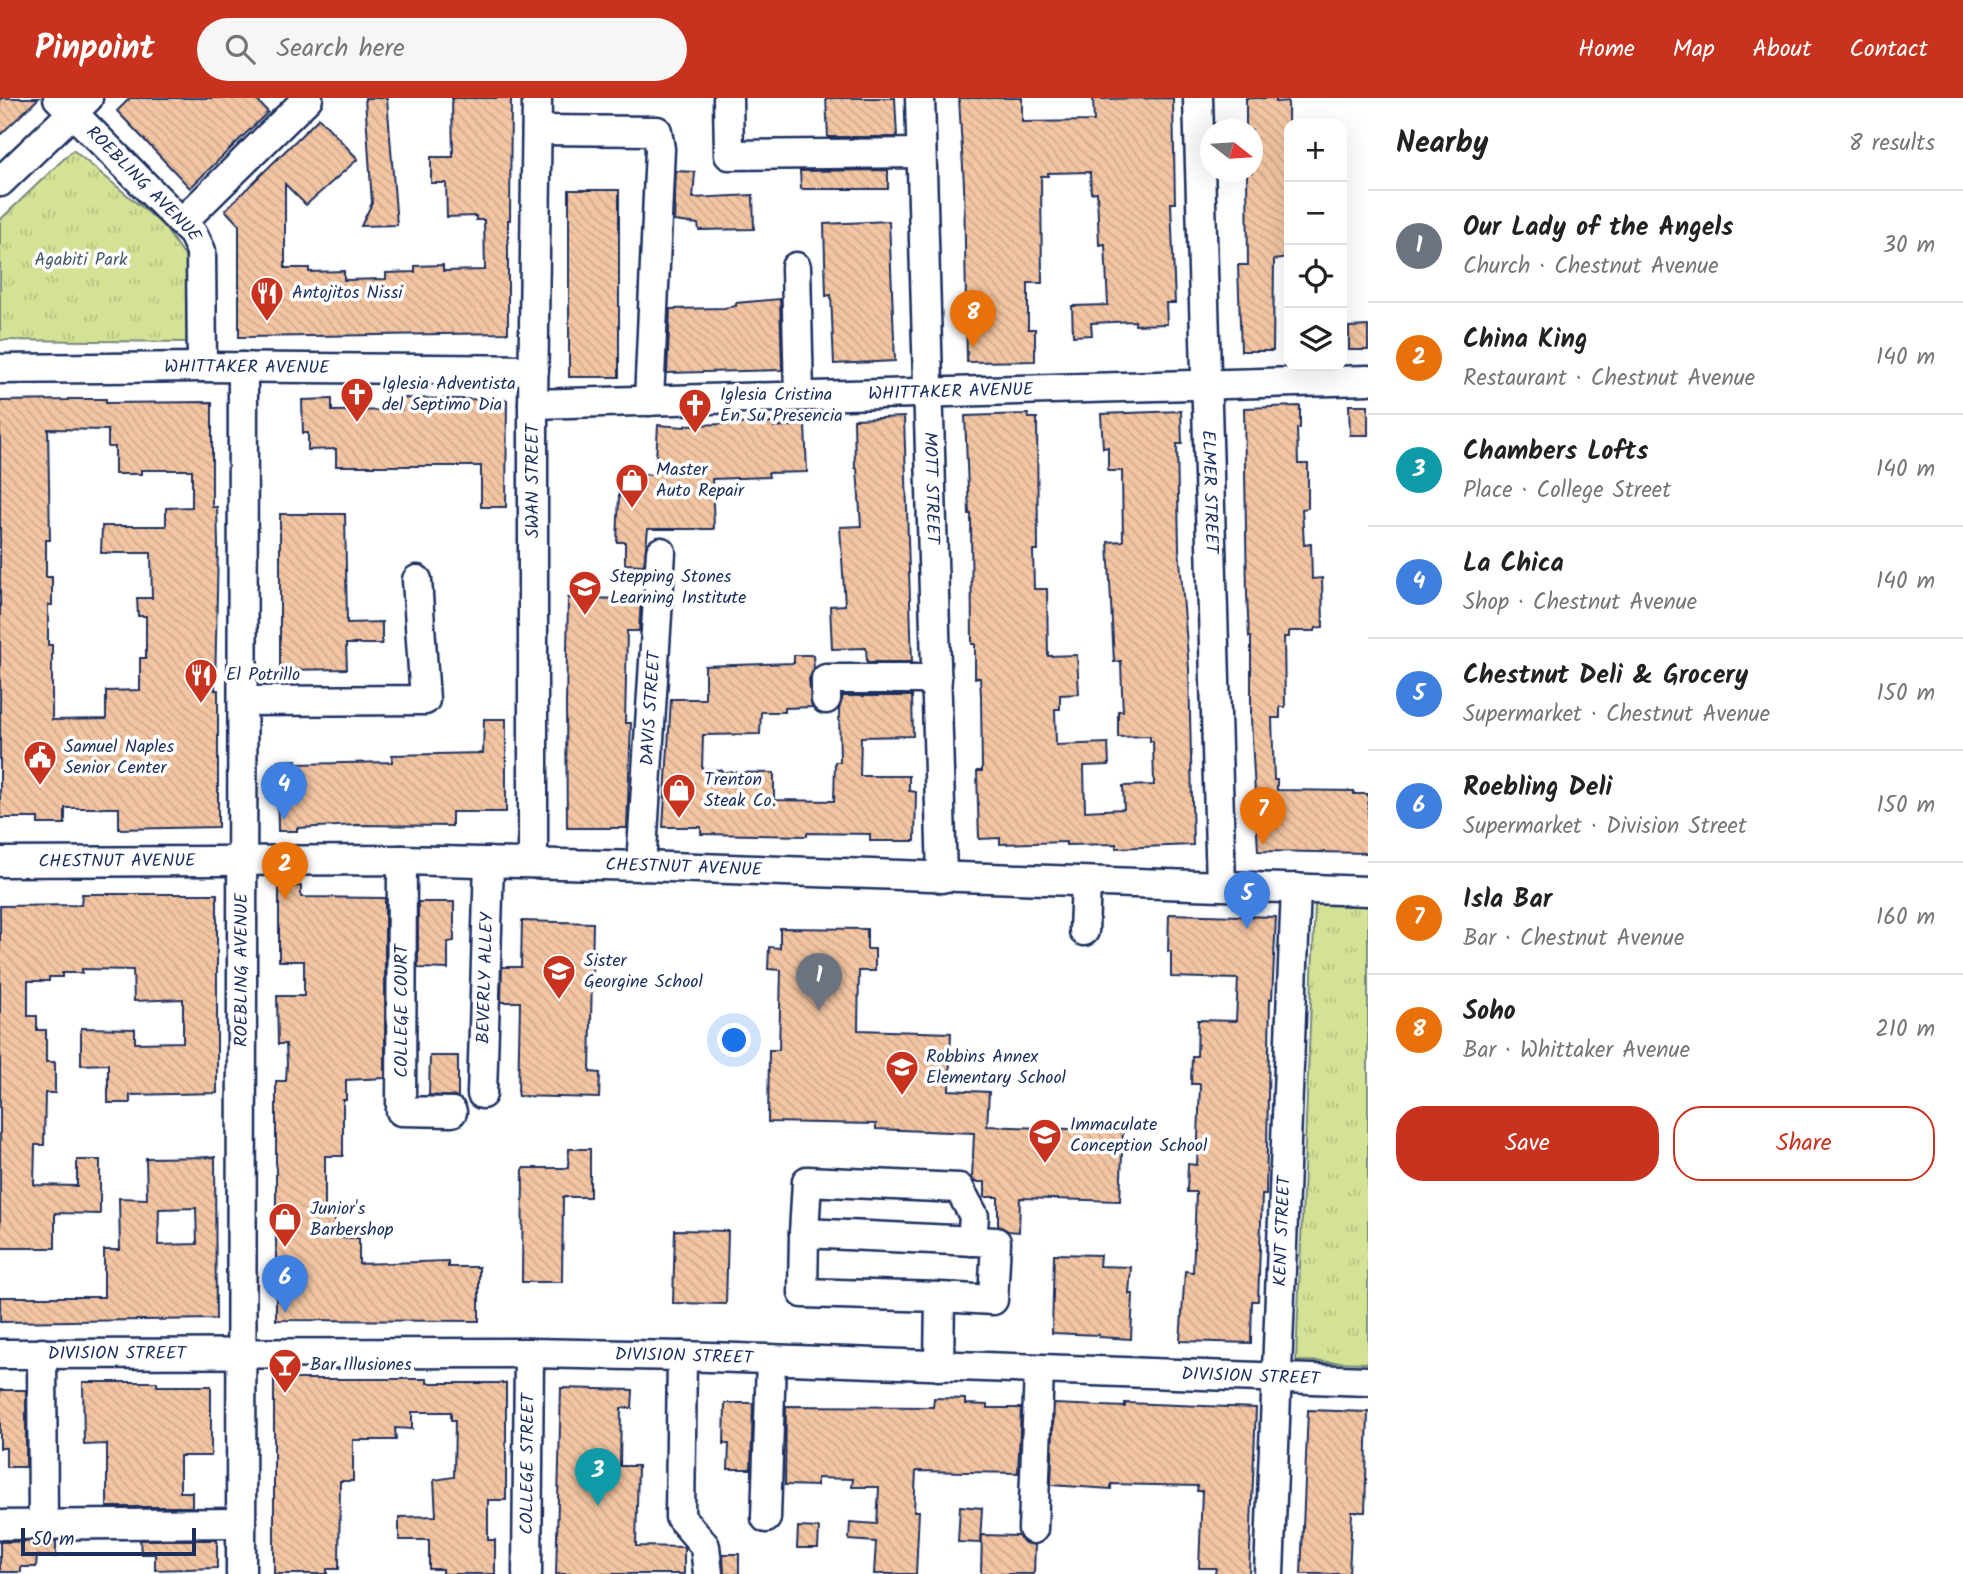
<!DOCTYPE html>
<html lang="en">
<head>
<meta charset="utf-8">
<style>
  body { margin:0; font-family:Kalam,sans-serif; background:#f6f6f6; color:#222 }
  .controls { position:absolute; right:21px; top:21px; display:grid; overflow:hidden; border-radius:14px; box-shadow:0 7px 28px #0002 }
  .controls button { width:63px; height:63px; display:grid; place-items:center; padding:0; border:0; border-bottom:2px solid #e0e0e0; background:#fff; color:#222; font:35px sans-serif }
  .compass { position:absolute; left:1200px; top:21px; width:63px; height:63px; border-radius:50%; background:#fff; box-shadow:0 7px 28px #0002; rotate:107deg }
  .scale { position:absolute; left:21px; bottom:18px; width:175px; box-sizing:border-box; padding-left:7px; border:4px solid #1b2f5e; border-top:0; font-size:19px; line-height:24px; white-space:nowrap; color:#1b2f5e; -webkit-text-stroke:5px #fff; paint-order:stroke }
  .you { position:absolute; left:735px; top:943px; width:24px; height:24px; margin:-18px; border:5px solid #fff; border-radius:50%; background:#1a73e8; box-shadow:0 0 0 10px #1a73e833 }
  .badge { display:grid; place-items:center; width:46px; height:46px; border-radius:50%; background:#c8321e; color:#fff; font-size:23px; font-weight:700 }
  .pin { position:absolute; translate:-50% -58px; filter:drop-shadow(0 2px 4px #0008) }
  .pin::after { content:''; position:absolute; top:37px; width:24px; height:21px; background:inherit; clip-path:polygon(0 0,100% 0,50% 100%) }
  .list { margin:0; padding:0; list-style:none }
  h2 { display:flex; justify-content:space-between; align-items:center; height:91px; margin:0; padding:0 28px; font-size:30px }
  h2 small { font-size:23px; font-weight:400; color:#767676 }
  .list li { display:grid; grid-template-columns:46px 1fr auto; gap:21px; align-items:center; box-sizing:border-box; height:112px; padding:0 28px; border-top:2px solid #e0e0e0 }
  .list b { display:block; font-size:26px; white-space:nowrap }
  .list p { margin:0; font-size:23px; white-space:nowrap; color:#767676 }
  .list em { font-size:23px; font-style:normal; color:#767676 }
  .actions { display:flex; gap:14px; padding:21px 28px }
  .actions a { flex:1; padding:16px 0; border:2px solid #c8321e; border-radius:28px; text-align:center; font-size:24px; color:#c8321e }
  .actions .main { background:#c8321e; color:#fff }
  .icon { flex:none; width:38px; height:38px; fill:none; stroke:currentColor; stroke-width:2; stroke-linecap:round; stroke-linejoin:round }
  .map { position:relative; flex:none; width:1368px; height:1476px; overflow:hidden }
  header { display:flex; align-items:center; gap:42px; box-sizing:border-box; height:98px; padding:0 35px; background:#c8321e; color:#fff }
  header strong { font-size:33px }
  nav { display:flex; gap:38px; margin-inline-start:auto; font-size:24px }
  .search { width:490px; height:63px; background:#f6f6f6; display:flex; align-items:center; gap:18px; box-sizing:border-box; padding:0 24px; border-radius:38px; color:#767676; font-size:26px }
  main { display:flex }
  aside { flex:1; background:#fff }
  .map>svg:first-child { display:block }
  .park { fill:url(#park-tufts); stroke:#78887a; stroke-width:2 }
  .building { fill:url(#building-back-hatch); stroke:#1b2f5e; stroke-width:2; fill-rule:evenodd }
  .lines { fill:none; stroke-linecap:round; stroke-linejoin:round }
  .minor-casing { stroke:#1b2f5e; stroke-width:33 }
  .minor { stroke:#fff; stroke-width:28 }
  .labels { text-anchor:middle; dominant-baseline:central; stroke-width:7; stroke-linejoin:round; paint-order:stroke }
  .street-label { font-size:18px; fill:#1b2f5e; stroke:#fff }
  .park-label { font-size:18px; fill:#495c6c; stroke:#fff }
  .poi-label { font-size:18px; fill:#1b2f5e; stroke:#fff; text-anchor:start }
</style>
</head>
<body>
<header>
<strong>Pinpoint</strong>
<div class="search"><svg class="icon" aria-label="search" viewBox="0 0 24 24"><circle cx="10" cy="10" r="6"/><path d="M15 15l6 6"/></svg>Search here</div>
<nav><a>Home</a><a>Map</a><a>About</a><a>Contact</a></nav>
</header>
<main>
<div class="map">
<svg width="1368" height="1476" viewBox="0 0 1368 1476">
  <defs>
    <pattern id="park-tufts" width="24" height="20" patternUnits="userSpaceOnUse" patternTransform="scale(1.75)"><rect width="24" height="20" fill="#d4e295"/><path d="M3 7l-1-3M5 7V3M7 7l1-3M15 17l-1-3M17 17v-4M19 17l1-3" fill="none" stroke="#b5c283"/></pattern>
    <pattern id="building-back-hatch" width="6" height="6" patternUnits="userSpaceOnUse" patternTransform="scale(1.75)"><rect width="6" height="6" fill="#f3c5a2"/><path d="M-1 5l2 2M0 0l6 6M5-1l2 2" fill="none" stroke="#d0aa8e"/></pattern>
  </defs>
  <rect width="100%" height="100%" fill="#fff"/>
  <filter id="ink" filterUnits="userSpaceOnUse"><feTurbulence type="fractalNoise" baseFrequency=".0143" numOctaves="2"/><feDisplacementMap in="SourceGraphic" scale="14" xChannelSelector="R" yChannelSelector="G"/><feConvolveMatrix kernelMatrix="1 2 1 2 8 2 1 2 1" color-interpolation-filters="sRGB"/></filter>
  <g filter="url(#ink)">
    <g class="park">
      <path d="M73,52L162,126L186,160L187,244L0,242V122Z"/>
      <path d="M1315,806L1368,807V1265L1296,1263Z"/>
    </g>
    <g class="building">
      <path d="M0,0H39L0,37Z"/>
      <path d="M130,0H255L268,14L190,90L117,13Z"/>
      <path d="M365,0H387L397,127L361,128L372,105Z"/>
      <path d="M452,0H511L510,122H508V235L239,239V127L225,112L319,20L358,61L306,107L285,86V170H309V174L344,173V182L386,181V175L415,174V168L443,167V173L485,172L484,122H476V118L447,119L446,85H431V59H453Z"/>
      <path d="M826,0H895L897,39H828Z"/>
      <path d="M959,0H1022V24L1094,23L1093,1L1173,0L1175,105H1171L1175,205H1166L1167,226L1135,227V223L1091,225L1092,237L1073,238L1072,208L1108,207L1105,146L1099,147L1097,94L1091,95L1090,74L1048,75V78H1041L1042,185H1028V231H1035V263L967,264L964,87Z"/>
      <path d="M1246,0H1276V4L1288,3L1289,160L1274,162L1273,253H1241L1238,167H1248L1247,74H1252V32H1246Z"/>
      <path d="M888,72V91H801L800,73Z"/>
      <path d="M676,73L695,74L693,100L753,97L754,131L699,132L698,126L674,123Z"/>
      <rect x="569" y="92" width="50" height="187"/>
      <path d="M889,123L895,263L834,266L831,197L826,198L824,126Z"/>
      <path d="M780,201L782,272L667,275L670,211L724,210L736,208V205Z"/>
      <path d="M1368,228V252H1349V229Z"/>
      <path d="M402,300L507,302L506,409H481V368H336V351L308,352V335H303L302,302L332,301V313L402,312Z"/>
      <path d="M68,301H106V305L212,304V409H217L218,446L215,592H218V729L119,731V710H65V726H38V720H0V303L68,302ZM48,331L108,332V349H115V376H141V372H192V409L166,410V428H102L101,455H151L152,500H137L138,518H146V560H140V592L106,593V621L52,622V547H48V507H52V479H46V442H50Z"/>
      <path d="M1349,307H1368V337H1350Z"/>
      <path d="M1300,308V330H1297L1298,366H1308V410L1302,411L1304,447L1311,446L1312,481L1322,480L1323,529L1316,530L1315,533H1289V539H1284L1285,609H1280V620H1272L1274,682H1277V692L1354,693V696H1368V755L1258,753L1251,621V539H1249L1247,497L1244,310Z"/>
      <path d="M1181,313L1182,346H1177L1179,450L1189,571L1193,747L1116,750V746L1066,747V744L1000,746V740L979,741L977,673H982L981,598L980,580H975V546H972L971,416H969L965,318L1028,316L1029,320H1037L1038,452H1033L1034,491H1047L1048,558L1077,557L1079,596L1060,597V611H1055L1056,647L1108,645L1109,667L1084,668L1085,713L1124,711L1123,688L1154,687L1153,643H1150V638L1118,639V613H1123L1122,594L1121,563L1114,564L1108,444L1123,443L1122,373H1108V349L1103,350L1101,316Z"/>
      <path d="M904,319L912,564H867L866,550L832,551L830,508L845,507L840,429L861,428L857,370H855L854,321Z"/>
      <path d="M774,325V329L805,327L807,374L768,375L769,379L712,381L714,431H648L644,467L625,466V444H617L620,375L655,377L658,327L685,329V327Z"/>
      <path d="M280,416H345L347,525L382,524V546H346L347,571L280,572Z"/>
      <path d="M568,500L641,501L639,533H627L625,625H631L627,730H567L566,607Z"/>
      <path d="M794,557H813L814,571L809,581L812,609L785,610V614H761L760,636L703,637L702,671L722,672V674L774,675V702L834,703L835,664H840L839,611L843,598H912L913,638L861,639L860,678H909V693L916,694L915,743H870V736L807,735V738L701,736V729H663L671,601H705V568L794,565Z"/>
      <path d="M484,621H506V714H452V728L358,727L297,730V733H278L277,663L296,662V666L392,664V657L483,655Z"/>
      <path d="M301,788V799L385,800V980L346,982V1002H343V1058H325V1114H335V1140H359V1166L448,1163V1169H479V1223L276,1222V983H286L287,965L286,946H278L277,898H304V863H279V789Z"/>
      <path d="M82,796H217V995L130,997V1005H108V966L81,967V930L135,931V945L183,944V901L134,903L133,872L82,871V875H62V879H49V883H28V918H37V932H46V964H55V995H45L44,1047H35L34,1087L77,1088V1062H100V1116L55,1115V1150H0V808L81,807Z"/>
      <path d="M418,804H454V843L448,844V871L418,870Z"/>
      <path d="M1169,816L1276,819L1272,901H1270L1266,1097H1262L1258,1203H1252L1251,1245L1180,1243L1185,1173L1193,1174L1194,1151L1196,1094H1187L1188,1066L1197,1067L1200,986H1191L1192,958H1197L1198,922L1236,923L1238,881L1171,879V853H1168Z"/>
      <path d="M522,823L593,825L590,974L600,975L599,1000L518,998L520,904H501L502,869H521Z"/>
      <path d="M780,830L867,831V851H875V873H859L858,932L951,935L949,992L989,994L987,1028L1123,1033L1120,1103L1020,1100L1019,1134L1008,1133L998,1128V1099H985V1084H975L972,1080L974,1035L876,1031V1026L768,1024L769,952H779L781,872L768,871L769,849L780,850Z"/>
      <path d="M430,958H458V999L429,997Z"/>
      <path d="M569,1051H590V1099H563L562,1184H522L523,1070H568Z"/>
      <path d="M215,1059L216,1221L0,1224V1199H104V1152H120L119,1100L147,1101L146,1060ZM196,1110L197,1146L158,1147L159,1111Z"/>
      <path d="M675,1132L728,1133L726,1206L673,1205Z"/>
      <path d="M1054,1156L1100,1157L1099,1168L1131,1169L1129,1196H1133L1131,1241L1099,1239V1237L1052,1235Z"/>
      <path d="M274,1281H427V1285H506V1402H488V1442H495V1476H442V1471H429V1442H399V1419L436,1418L434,1382L454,1379L455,1322H451V1314H412V1331L395,1330L396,1342H353V1383H340L339,1471H327V1476H274Z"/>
      <path d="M83,1284H157V1288H211V1358H180V1394H192V1409H107V1346L84,1347Z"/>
      <path d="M561,1290L633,1292L632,1310H621L620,1368H638L636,1448L684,1449V1476H556Z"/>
      <path d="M0,1292H26V1369H6V1350H0Z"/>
      <path d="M934,1300L965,1301V1306L987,1307V1310H1021L1018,1375L916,1373L914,1413H919L916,1476H874L876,1444L849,1442L850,1424L877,1426L879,1389H852L853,1381L817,1380V1388L785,1387L786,1308L933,1309Z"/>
      <path d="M725,1305H753L751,1371H728L729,1346H724Z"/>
      <path d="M1125,1305L1256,1310L1249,1476H1215L1216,1470H1199L1202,1393H1197L1198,1388L1111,1386V1391L1051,1387L1054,1306L1125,1309Z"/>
      <path d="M1308,1312L1368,1314L1365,1414H1352L1349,1476H1301Z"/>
      <path d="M960,1408L982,1410L980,1445L958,1444Z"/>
      <path d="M798,1429L819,1430L818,1450H797Z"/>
      <path d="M982,1437L1018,1438L1025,1445L1035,1447L1034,1476H981Z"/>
      <path d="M140,1442H217V1470L155,1472V1456H141Z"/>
      <path d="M56,1443V1459L37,1458L36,1469H21V1474H0V1444Z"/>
      <path d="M723,1456H739V1476H724Z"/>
    </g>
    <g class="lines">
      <defs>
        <g id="minor">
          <path id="s1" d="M58,0L193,136L201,153L202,269"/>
          <path d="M728,0L729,57L921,55"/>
          <path id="s2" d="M920,0L942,780"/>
          <path id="s3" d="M1198,0L1221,787"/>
          <path d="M537,32L657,33L660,51L649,303"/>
          <path d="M0,84L88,0"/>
          <path d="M182,124L308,0"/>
          <path d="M796,169L799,298"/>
          <path id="s4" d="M0,271L202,269L534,272"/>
          <path id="s5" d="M533,306L1368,282"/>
          <path d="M826,601V581H937"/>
          <path d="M243,603L425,602L417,482"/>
          <path d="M402,762L401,1013L452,1014"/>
          <path id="s6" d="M0,764L402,762L641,768L1368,793"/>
          <path d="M533,765V306L537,0"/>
          <path id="s7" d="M641,768L661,454"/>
          <path d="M1084,833L1086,784"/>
          <path id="s8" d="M482,996L489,764"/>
          <path d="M804,1135L807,1083L959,1090L974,1118L972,1143"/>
          <path d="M42,1255L43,1427"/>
          <path id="s9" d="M0,1256L529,1255L682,1258L1368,1283"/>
          <path d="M682,1258L680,1419L705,1448L708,1476"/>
          <path d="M939,1268L940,1199L803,1195L804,1135L996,1144L993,1202L940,1199"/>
          <path d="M766,1420L771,1262"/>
          <path d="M0,1427L241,1425"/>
          <path d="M1033,1431L1039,1272"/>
          <path id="s10" d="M241,1476L243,269"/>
          <path id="s11" d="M527,1476L529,1255"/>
          <path id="s12" d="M1269,1476L1296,790"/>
        </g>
      </defs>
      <use href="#minor" class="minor-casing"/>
      <use href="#minor" class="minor"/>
    </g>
  </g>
  <defs>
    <symbol id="restaurant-pin" viewBox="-11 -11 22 30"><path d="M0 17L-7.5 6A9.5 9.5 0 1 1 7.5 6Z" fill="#c8321e" stroke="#fff"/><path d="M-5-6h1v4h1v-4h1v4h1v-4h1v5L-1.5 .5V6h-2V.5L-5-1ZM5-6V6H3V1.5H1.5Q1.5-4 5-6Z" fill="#fff"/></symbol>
    <symbol id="church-pin" viewBox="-11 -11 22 30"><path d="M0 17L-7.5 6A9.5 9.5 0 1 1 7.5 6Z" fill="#c8321e" stroke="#fff"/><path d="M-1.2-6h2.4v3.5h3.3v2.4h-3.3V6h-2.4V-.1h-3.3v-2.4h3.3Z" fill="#fff"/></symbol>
    <symbol id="shop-pin" viewBox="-11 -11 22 30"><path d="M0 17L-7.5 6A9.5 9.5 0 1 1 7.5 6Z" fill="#c8321e" stroke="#fff"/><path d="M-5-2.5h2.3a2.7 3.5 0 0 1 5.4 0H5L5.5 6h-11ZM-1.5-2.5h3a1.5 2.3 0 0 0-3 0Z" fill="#fff"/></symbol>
    <symbol id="school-pin" viewBox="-11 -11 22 30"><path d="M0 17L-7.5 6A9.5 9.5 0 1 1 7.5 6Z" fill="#c8321e" stroke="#fff"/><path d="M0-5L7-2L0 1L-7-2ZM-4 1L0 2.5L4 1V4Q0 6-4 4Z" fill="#fff"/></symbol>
    <symbol id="civic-pin" viewBox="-11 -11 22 30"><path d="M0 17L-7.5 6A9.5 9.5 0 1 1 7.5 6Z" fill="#c8321e" stroke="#fff"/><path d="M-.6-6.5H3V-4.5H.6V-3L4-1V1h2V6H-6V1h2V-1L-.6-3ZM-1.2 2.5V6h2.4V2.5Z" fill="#fff"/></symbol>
    <symbol id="bar-pin" viewBox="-11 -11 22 30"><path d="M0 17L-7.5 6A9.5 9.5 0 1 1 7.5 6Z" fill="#c8321e" stroke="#fff"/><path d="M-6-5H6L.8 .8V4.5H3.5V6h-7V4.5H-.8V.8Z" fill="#fff"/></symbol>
  </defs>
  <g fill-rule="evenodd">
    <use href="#restaurant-pin" x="248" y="176" width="38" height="52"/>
    <use href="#church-pin" x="338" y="277" width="38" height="52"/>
    <use href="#church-pin" x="676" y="288" width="38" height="52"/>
    <use href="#shop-pin" x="613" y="363" width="38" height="52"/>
    <use href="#school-pin" x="566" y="470" width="38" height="52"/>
    <use href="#restaurant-pin" x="182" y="558" width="38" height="52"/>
    <use href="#civic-pin" x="21" y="640" width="38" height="52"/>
    <use href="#shop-pin" x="660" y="673" width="38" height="52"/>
    <use href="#school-pin" x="540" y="854" width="38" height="52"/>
    <use href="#school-pin" x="883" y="950" width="38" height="52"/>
    <use href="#school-pin" x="1026" y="1018" width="38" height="52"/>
    <use href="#shop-pin" x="266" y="1102" width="38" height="52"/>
    <use href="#bar-pin" x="266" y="1248" width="38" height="52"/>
  </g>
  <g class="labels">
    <g class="street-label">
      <text stroke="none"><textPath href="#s1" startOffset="121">ROEBLING AVENUE</textPath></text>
      <text stroke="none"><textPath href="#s4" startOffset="247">WHITTAKER AVENUE</textPath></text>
      <text stroke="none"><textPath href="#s5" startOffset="418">WHITTAKER AVENUE</textPath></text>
      <text transform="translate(533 383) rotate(-90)">SWAN STREET</text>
      <text stroke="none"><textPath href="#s2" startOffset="390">MOTT STREET</textPath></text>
      <text stroke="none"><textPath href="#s3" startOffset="394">ELMER STREET</textPath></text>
      <text stroke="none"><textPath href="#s7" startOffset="158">DAVIS STREET</textPath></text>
      <text stroke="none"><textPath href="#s6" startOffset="117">CHESTNUT AVENUE</textPath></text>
      <text stroke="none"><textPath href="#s6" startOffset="684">CHESTNUT AVENUE</textPath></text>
      <text stroke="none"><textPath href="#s10" startOffset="604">ROEBLING AVENUE</textPath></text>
      <text stroke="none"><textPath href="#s8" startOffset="116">BEVERLY ALLEY</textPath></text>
      <text transform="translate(402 913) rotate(-90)">COLLEGE COURT</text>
      <text stroke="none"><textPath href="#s12" startOffset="343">KENT STREET</textPath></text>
      <text stroke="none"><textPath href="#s9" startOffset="117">DIVISION STREET</textPath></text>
      <text stroke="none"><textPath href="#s9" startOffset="684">DIVISION STREET</textPath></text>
      <text stroke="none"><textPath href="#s9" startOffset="1251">DIVISION STREET</textPath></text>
      <text stroke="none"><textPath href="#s11" startOffset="110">COLLEGE STREET</textPath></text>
    </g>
    <g class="park-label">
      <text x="81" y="162">Agabiti Park</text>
    </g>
    <g class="poi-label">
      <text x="292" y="195">Antojitos Nissi</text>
      <text x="382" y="286">Iglesia Adventista<tspan x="382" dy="21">del Septimo Dia</tspan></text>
      <text x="720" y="297">Iglesia Cristina<tspan x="720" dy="21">En Su Presencia</tspan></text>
      <text x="656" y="372">Master<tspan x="656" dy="21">Auto Repair</tspan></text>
      <text x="610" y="479">Stepping Stones<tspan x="610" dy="21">Learning Institute</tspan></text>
      <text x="226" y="577">El Potrillo</text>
      <text x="64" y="649">Samuel Naples<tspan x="64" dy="21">Senior Center</tspan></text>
      <text x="704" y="682">Trenton<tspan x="704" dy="21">Steak Co.</tspan></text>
      <text x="584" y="863">Sister<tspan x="584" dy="21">Georgine School</tspan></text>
      <text x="926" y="959">Robbins Annex<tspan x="926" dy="21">Elementary School</tspan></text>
      <text x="1070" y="1027">Immaculate<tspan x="1070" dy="21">Conception School</tspan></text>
      <text x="310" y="1111">Junior's<tspan x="310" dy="21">Barbershop</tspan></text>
      <text x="310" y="1267">Bar Illusiones</text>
    </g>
  </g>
</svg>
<div class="controls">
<button>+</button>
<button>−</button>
<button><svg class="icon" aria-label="locate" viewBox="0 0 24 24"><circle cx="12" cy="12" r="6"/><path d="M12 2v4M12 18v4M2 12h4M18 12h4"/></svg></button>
<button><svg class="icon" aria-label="layers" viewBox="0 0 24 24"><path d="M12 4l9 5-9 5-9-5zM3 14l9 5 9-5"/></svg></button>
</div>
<svg class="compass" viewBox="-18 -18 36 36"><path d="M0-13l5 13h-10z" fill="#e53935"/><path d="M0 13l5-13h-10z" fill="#767676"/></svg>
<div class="scale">50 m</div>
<div class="you"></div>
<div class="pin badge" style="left:819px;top:913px;background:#6b7280">1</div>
<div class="pin badge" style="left:285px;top:802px;background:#e8710a">2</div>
<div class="pin badge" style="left:598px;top:1408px;background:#0f9aa8">3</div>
<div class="pin badge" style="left:284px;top:722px;background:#3f7fe0">4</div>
<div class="pin badge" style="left:1247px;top:831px;background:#3f7fe0">5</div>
<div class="pin badge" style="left:285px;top:1215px;background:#3f7fe0">6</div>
<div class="pin badge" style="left:1263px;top:747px;background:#e8710a">7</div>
<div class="pin badge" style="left:973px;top:250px;background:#e8710a">8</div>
</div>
<aside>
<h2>Nearby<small>8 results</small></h2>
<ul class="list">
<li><span class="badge" style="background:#6b7280">1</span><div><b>Our Lady of the Angels</b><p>Church · Chestnut Avenue</p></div><em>30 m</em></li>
<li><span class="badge" style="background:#e8710a">2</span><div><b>China King</b><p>Restaurant · Chestnut Avenue</p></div><em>140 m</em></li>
<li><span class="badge" style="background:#0f9aa8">3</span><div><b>Chambers Lofts</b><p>Place · College Street</p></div><em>140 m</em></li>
<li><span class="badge" style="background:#3f7fe0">4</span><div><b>La Chica</b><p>Shop · Chestnut Avenue</p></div><em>140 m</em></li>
<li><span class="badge" style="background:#3f7fe0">5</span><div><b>Chestnut Deli &amp; Grocery</b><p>Supermarket · Chestnut Avenue</p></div><em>150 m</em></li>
<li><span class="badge" style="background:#3f7fe0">6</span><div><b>Roebling Deli</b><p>Supermarket · Division Street</p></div><em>150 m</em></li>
<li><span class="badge" style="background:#e8710a">7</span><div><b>Isla Bar</b><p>Bar · Chestnut Avenue</p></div><em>160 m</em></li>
<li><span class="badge" style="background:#e8710a">8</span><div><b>Soho</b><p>Bar · Whittaker Avenue</p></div><em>210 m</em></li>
</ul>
<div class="actions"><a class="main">Save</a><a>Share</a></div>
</aside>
</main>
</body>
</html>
